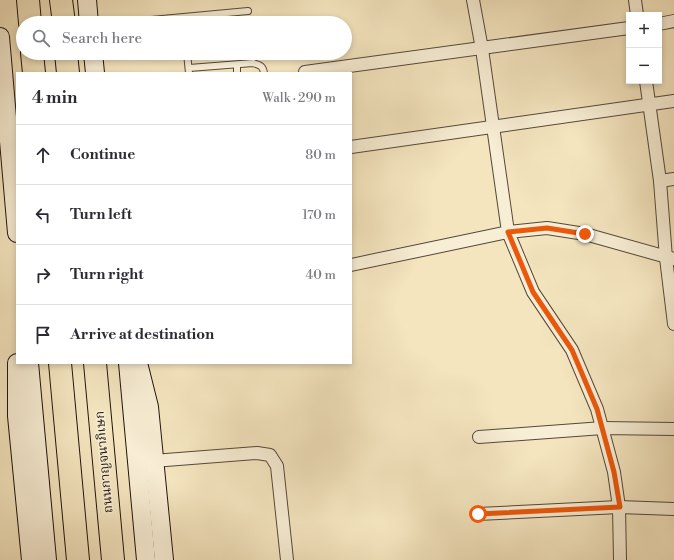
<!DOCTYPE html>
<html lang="en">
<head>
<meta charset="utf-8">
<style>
  body { margin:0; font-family:"Libre Bodoni","Noto Serif Thai",serif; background:#f2f2f3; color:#2b2b33 }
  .controls { position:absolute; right:12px; top:12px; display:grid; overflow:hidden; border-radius:0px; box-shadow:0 2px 6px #0003 }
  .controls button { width:36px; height:36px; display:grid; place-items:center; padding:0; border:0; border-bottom:1px solid #e1e1e2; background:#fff; color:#2b2b33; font:20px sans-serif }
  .stop { position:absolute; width:12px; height:12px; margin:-9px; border:3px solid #ea580c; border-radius:50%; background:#fff }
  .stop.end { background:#ea580c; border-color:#fff; box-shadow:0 1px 4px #0008 }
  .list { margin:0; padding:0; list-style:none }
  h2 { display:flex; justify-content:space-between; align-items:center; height:52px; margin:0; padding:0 16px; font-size:17px }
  h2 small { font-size:13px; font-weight:400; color:#7c7c81 }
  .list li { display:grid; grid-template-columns:26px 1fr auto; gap:12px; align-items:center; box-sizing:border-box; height:60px; padding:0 16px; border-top:1px solid #e1e1e2 }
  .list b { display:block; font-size:15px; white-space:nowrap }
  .list em { font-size:13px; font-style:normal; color:#7c7c81 }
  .icon { flex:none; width:22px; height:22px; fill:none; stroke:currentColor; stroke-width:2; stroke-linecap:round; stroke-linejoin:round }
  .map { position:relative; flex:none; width:674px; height:560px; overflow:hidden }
  .search { position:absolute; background:#fff; box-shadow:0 2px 6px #0003; left:16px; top:16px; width:336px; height:44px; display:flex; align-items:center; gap:10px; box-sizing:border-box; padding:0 14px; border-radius:22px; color:#7c7c81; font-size:15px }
  .panel { position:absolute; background:#fff; box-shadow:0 2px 6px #0003; left:16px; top:72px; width:336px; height:292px; border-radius:0px }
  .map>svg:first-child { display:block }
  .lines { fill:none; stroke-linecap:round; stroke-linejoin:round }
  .lane-casing { stroke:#54483a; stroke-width:8 }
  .street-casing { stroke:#54483a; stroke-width:14 }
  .secondary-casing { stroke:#1f140e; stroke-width:20 }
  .highway-casing { stroke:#1f140e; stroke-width:24 }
  .lane { stroke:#f8eed5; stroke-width:6 }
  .street { stroke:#f8eed5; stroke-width:12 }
  .secondary { stroke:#f8eed5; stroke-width:18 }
  .highway { stroke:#f4e5bf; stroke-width:22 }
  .route { stroke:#ea580c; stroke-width:5 }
  .labels { text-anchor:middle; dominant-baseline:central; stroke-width:3; stroke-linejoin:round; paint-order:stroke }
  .street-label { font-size:13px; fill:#1f140e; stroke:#f8eed5 }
</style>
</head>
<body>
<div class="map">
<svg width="674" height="560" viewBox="0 0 674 560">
  <rect width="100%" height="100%" fill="#f4e5bf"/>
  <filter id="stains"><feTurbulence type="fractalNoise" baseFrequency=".005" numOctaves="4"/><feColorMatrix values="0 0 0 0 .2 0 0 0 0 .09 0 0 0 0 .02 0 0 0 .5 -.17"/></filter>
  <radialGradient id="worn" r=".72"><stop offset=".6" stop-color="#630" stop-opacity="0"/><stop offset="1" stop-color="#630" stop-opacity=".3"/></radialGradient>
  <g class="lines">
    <defs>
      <g id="lane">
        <path d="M119,23L248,11"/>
        <path d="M187,53L189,73"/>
        <path d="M237,65V73"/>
        <path d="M189,68L253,63C260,65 263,66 264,73"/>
      </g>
      <g id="street">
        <path d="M473,0L482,49L508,232L533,292L572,350L597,409L614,472L619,507L620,560"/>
        <path d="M635,0L637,15"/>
        <path d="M659,24L674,21"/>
        <path d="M305,72L629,28"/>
        <path d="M646,81L660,181L666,258L674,324"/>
        <path d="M351,147L674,101"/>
        <path d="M660,181L674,179"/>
        <path d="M351,265L508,232L547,228L585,234L674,259"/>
        <path d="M479,437L603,428L674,429"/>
        <path d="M153,461L257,453L270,455L277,466L287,560"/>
        <path d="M478,514L619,507L674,509"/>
      </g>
      <g id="secondary">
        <path d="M87,0L89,23"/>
        <path d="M0,37L17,233"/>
        <path d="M93,53L95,73"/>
        <path d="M17,363V416L31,560"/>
        <path d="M29,363L47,560"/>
        <path d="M128,363L146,560"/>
        <path d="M138,363L149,407L164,560"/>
      </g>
      <g id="highway">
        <path d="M28,0L30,23"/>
        <path d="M61,0L64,23"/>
        <path d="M32,53L34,73"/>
        <path d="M66,53L68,73"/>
        <path d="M60,363L78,560"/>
        <path d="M95,363L113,560"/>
      </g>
    </defs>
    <use href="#lane" class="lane-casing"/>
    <use href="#street" class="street-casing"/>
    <use href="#secondary" class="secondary-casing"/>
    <use href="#highway" class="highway-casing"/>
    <use href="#lane" class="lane"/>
    <use href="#street" class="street"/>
    <use href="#secondary" class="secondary"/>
    <use href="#highway" class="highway"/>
  </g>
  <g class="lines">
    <path class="route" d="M478,514L620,507L614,472L597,409L572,350L533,292L508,232L547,228L585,234"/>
  </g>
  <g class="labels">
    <g class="street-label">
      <text transform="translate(104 462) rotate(-95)">ถนนกาญจนาภิเษก</text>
    </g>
  </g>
  <rect width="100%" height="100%" filter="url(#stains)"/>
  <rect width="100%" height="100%" fill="url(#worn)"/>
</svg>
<div class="controls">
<button>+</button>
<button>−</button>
</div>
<div class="stop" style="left:478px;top:514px"></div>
<div class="stop end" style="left:585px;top:234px"></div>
<div class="search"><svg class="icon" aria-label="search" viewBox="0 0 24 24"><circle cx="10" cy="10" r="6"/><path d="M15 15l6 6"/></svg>Search here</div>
<section class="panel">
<h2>4 min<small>Walk · 290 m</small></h2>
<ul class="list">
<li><svg class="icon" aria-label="ahead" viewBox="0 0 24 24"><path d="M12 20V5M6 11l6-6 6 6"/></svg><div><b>Continue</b></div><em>80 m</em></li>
<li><svg class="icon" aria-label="left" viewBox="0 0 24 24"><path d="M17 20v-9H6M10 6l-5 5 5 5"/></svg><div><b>Turn left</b></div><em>170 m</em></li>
<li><svg class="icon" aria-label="right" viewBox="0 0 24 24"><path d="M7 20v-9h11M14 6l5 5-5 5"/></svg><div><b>Turn right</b></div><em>40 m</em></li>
<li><svg class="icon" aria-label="arrive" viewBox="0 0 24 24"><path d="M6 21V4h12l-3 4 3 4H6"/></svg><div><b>Arrive at destination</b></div></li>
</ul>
</section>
</div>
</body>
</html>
